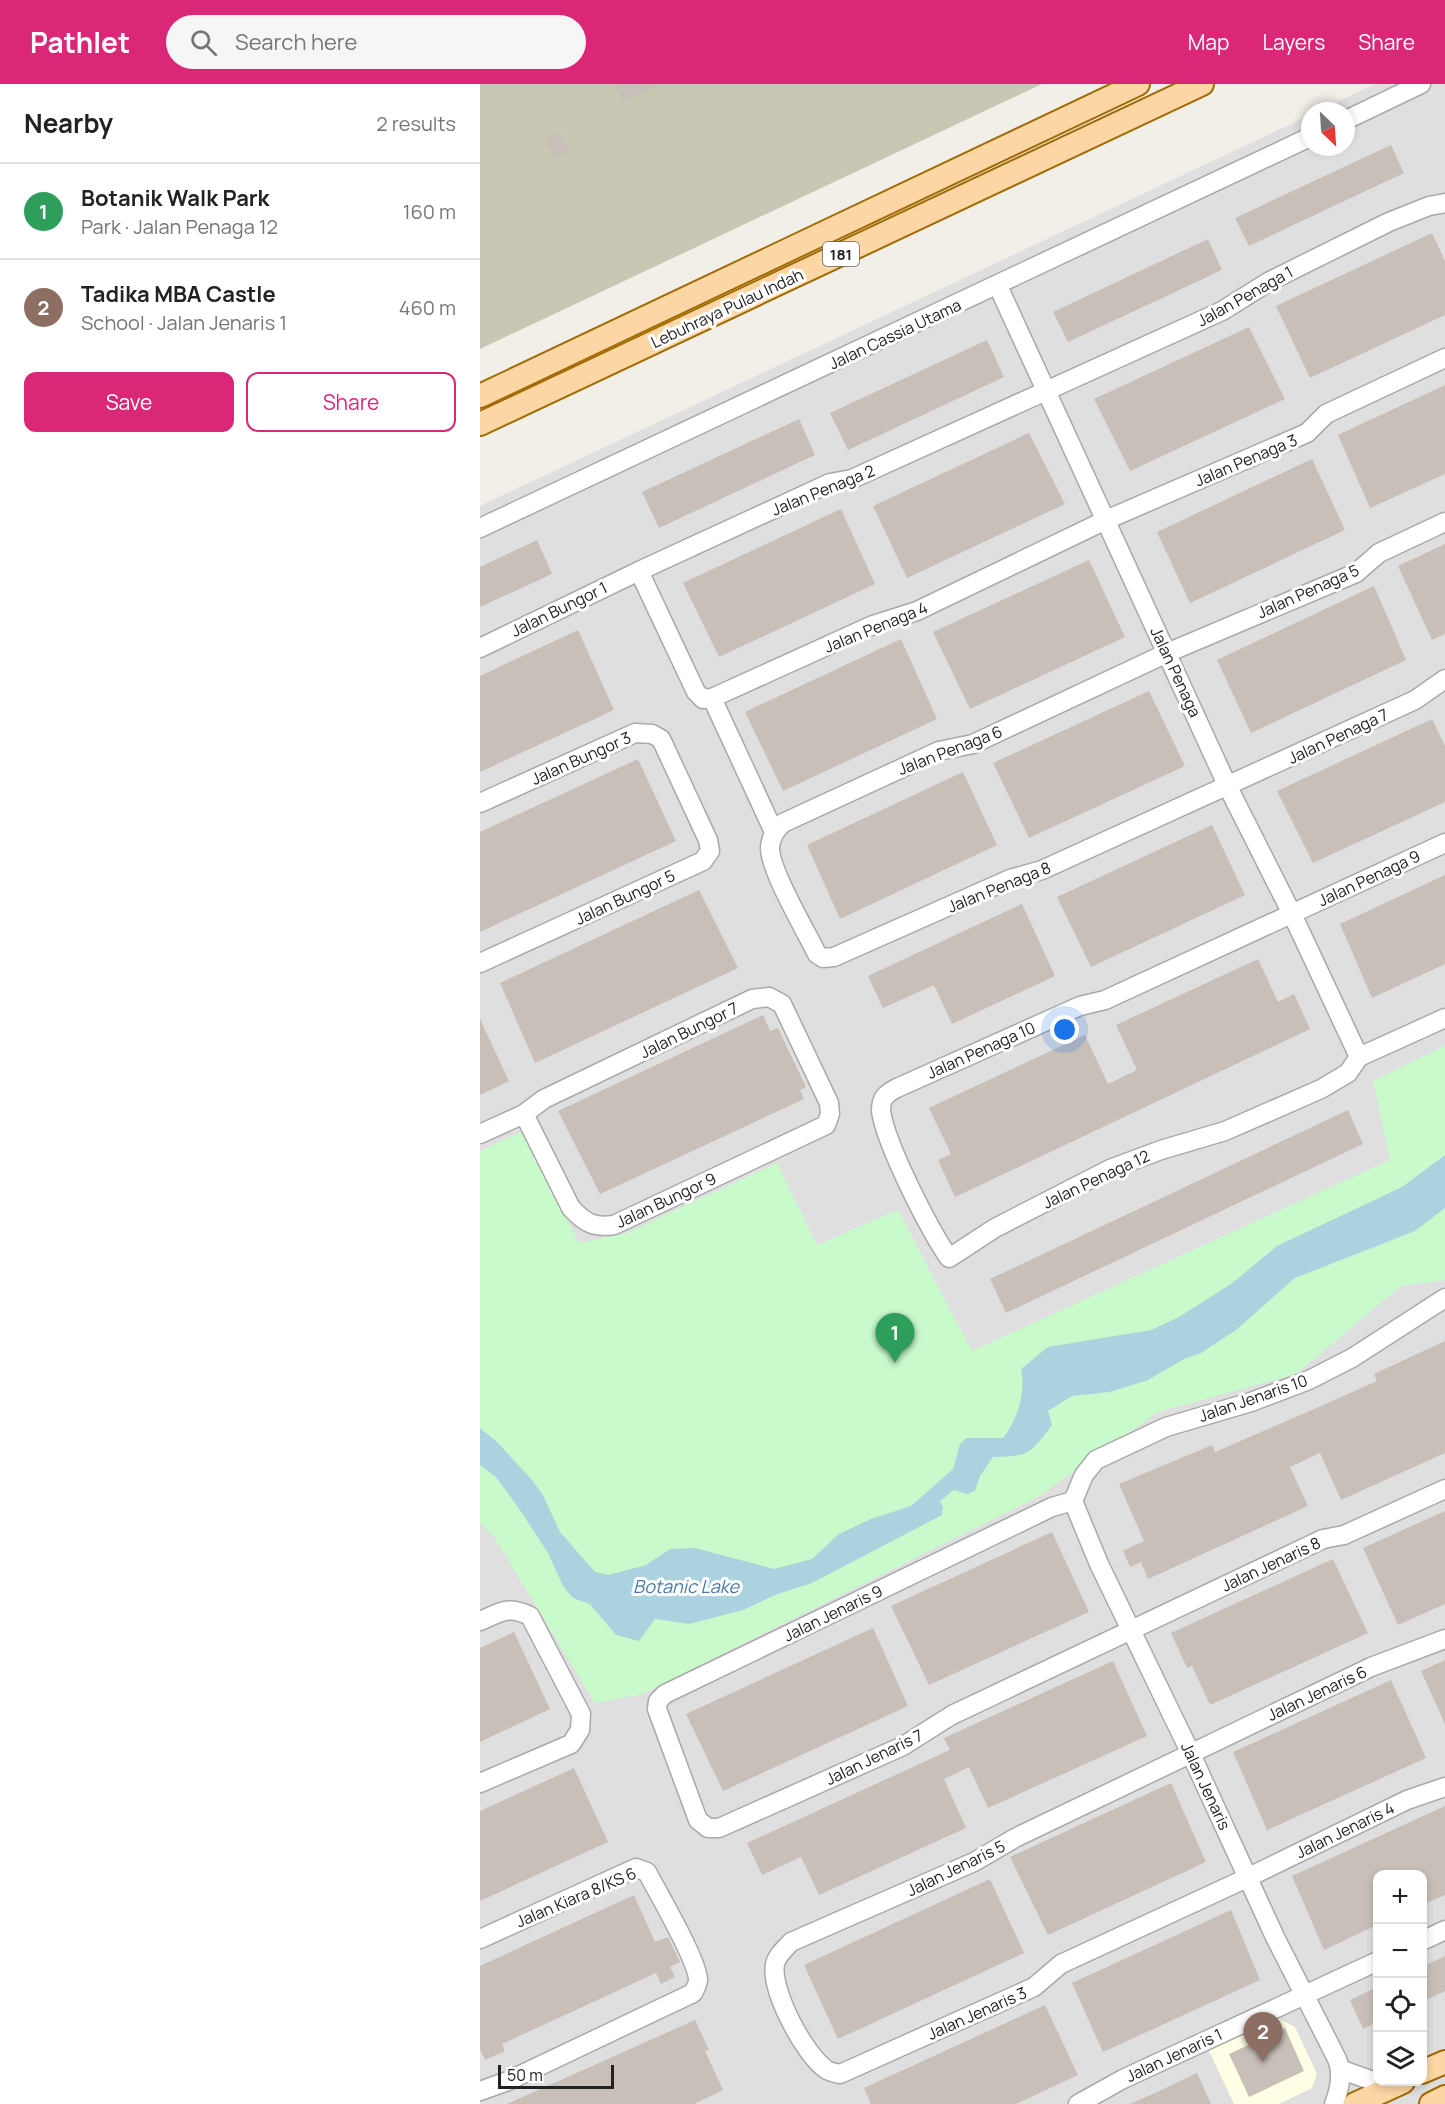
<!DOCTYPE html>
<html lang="en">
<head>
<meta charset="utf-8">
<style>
  body { margin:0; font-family:Manrope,sans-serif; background:#f6f6f6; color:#222 }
  .controls { position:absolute; right:18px; bottom:18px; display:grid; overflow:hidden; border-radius:12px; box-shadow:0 3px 9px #0003 }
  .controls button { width:54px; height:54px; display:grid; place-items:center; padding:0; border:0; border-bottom:2px solid #e0e0e0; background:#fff; color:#222; font:30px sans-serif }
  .compass { position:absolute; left:821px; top:18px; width:54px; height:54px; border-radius:50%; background:#fff; box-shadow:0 3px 9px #0003; rotate:155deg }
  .scale { position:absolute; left:18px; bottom:15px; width:116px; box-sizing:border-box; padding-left:6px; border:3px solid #222; border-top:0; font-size:16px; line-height:21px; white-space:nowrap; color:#222; -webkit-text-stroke:4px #fff; paint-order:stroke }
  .you { position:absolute; left:585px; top:946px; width:21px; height:21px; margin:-15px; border:4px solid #fff; border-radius:50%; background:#1a73e8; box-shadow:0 0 0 9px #1a73e833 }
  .badge { display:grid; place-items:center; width:39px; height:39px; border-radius:50%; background:#db2777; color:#fff; font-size:20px; font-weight:700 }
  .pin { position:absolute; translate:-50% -50px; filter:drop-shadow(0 2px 3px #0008) }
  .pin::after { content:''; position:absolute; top:32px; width:21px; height:18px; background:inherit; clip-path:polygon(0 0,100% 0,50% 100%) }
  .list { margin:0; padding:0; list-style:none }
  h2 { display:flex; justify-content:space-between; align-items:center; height:78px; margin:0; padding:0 24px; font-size:26px }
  h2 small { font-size:20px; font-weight:400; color:#767676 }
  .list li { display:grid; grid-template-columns:39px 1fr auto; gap:18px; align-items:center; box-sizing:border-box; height:96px; padding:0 24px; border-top:2px solid #e0e0e0 }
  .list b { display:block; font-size:22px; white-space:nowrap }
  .list p { margin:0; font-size:20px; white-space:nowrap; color:#767676 }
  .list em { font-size:20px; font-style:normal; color:#767676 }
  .actions { display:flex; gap:12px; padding:18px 24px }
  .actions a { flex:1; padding:14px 0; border:2px solid #db2777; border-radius:12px; text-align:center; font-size:21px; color:#db2777 }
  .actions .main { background:#db2777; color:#fff }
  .icon { flex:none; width:33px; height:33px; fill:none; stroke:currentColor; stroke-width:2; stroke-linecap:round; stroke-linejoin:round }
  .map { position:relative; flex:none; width:965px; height:2020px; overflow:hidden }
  header { display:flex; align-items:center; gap:36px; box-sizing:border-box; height:84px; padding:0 30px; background:#db2777; color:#fff }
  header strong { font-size:28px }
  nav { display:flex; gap:33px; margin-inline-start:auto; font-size:21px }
  .search { width:420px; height:54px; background:#f6f6f6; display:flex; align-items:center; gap:15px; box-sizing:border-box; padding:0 21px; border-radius:33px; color:#767676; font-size:22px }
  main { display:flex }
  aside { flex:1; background:#fff }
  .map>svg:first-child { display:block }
  .residential { fill:#e0dfdf; fill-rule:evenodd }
  .education { fill:#ffffe5 }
  .construction { fill:#c7c7b4 }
  .park { fill:#c8facc }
  .water { fill:#aad3df }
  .building { fill:#c7bfb8 }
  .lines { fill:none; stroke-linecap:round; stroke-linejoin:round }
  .minor-casing { stroke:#a9a9a9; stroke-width:21 }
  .major-casing { stroke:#a06b00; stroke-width:26 }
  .minor { stroke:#fff; stroke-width:18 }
  .major { stroke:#fcd6a4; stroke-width:22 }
  .labels { text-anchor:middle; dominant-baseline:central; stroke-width:6; stroke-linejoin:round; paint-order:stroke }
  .shield { fill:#fff; stroke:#646464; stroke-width:1.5 }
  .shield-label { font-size:15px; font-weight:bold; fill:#222 }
  .street-label { font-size:16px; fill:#222; stroke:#fff }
  .water-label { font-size:18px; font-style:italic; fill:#4a7aab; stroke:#fff }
</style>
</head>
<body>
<header>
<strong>Pathlet</strong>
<div class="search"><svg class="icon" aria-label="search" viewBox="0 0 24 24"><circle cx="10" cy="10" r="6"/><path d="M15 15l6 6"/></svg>Search here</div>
<nav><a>Map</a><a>Layers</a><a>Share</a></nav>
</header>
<main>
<aside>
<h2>Nearby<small>2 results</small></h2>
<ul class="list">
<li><span class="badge" style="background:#2e9e5b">1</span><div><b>Botanik Walk Park</b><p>Park · Jalan Penaga 12</p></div><em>160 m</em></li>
<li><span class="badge" style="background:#8d6e63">2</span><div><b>Tadika MBA Castle</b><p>School · Jalan Jenaris 1</p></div><em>460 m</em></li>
</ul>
<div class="actions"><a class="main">Save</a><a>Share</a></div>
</aside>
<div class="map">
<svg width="965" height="2020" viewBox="0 0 965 2020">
  <rect width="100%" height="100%" fill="#f2efe9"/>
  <path class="residential" d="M895,0H965V2020H0V422L830,31V63H866V27H838ZM898,1790H942V1998H898Z"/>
  <path class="education" d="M797,1934L815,1943L837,1990L832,2004L799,2020H754L729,1967Z"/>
  <path class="construction" d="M0,0H562L0,265Z"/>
  <path class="park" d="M965,962V1196L921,1202L816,1290L678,1328L558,1413L162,1610L115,1619L15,1454L0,1439V1067L41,1048L99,1159L147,1149L297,1079L337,1161L418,1126L492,1267L910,1076L893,997Z"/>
  <path class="water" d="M965,1071V1124L935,1147L815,1194L756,1246L721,1269L704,1275L668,1296L630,1308L592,1312L568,1327L572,1341C550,1371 548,1372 513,1373L500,1392L495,1407L487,1410L474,1406L460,1417L463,1423L462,1431L332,1499L295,1511L263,1526L209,1540L175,1535L159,1557L136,1551L110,1520L93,1514L83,1502L68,1469L40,1426L16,1393L0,1381V1344L17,1358L52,1396L63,1411L80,1448L115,1488L128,1491L166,1481L190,1465L215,1464L294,1485L332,1475L359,1450L391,1435L431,1422L473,1385L480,1360L486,1354H523C538,1335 546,1308 541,1285L568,1263L671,1246L699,1233L751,1200L797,1162L922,1103Z"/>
  <g class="building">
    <path d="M135,0H181L143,18Z"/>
    <path d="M80,48L89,68L73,74L65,55Z"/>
    <path d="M911,61L924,89L769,162L755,134Z"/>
    <path d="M952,149L965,177V231L830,294L796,222Z"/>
    <path d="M728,155L742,186L588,258L573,228Z"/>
    <path d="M769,243L805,315L650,387L614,315Z"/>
    <path d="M507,256L524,293L368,366L350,329Z"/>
    <path d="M965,301V390L890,424L858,351Z"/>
    <path d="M319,335L335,371L179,444L162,408Z"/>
    <path d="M549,349L585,420L427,494L393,422Z"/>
    <path d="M832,375L865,446L710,519L677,448Z"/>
    <path d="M361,425L395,500L239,573L203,499Z"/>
    <path d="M57,456L72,490L0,523V483Z"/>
    <path d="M965,460V550L952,556L918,482Z"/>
    <path d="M609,476L645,553L490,625L453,548Z"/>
    <path d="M894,502L926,576L771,649L737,576Z"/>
    <path d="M98,546L134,626L0,688V592Z"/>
    <path d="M421,555L457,635L303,707L265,628Z"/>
    <path d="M669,607L705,682L549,754L513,679Z"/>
    <path d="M952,635L965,662V718L833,779L797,707Z"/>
    <path d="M158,675L196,757L0,848V748Z"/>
    <path d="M483,688L517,761L360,835L327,761Z"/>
    <path d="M732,741L765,811L611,883L577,813Z"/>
    <path d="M965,791V880L892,914L860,840Z"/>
    <path d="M219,806L258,884L55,979L20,899Z"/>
    <path d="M542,820L575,892L472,940L454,901L403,924L388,892Z"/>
    <path d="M778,875L798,918L814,910L830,945L475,1113L458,1076L471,1070L449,1024L605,951L628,1000L657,986L636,941Z"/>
    <path d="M283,931L290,947L298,944L326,1003L320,1006L324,1015L120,1110L78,1027Z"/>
    <path d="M0,935L29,997L0,1011Z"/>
    <path d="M868,1026L883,1060L526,1229L510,1195Z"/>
    <path d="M965,1257V1369L861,1416L840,1369L810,1383L828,1422L668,1495L661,1478L650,1483L643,1467L664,1457L639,1400L732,1361L735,1368L841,1322L897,1297L894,1290Z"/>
    <path d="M965,1427V1520L918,1541L883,1464Z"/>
    <path d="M572,1448L609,1528L449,1601L411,1522Z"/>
    <path d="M853,1475L888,1549L730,1621L712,1582L707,1584L691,1549Z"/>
    <path d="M393,1544L428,1622L243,1707L206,1630Z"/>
    <path d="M34,1548L70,1625L0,1658V1564Z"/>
    <path d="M965,1576V1640L941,1587Z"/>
    <path d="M633,1577L667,1652L508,1724L489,1683L464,1695L486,1744L339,1811L321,1773L282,1791L267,1759L470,1666L464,1654Z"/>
    <path d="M911,1596L946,1674L787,1746L753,1668Z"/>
    <path d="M94,1684L128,1758L0,1817V1727Z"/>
    <path d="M691,1699L726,1778L568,1851L530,1773Z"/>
    <path d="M965,1722V1811L942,1821V1791H897V1841L844,1866L812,1792Z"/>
    <path d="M510,1795L544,1869L358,1955L324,1881Z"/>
    <path d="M154,1811L175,1858L188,1853L200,1878L190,1883L195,1893L181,1900L176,1889L22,1960L25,1967L5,1976L0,1965V1882Z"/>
    <path d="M751,1826L780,1896L623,1968L592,1899Z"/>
    <path d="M965,1872V1907L942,1918V1883Z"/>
    <path d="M897,1903V1938L883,1945L870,1916Z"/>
    <path d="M565,1921L598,1991L536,2020H391L384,2004Z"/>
    <path d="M215,1936L229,1966L225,1967L243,2006L214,2020H27Z"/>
    <path d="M805,1944L824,1987L769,2013L749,1970Z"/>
    <path d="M717,1989L731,2020H650L675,2009Z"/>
  </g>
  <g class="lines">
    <defs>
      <g id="minor">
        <path d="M866,36L941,0"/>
        <path d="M965,119L949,122L909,138L790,197L742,227L372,395L350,399L159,487L216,608L223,615L232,614L393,541L437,527L626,436L827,349L846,330L965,274"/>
        <path d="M518,202L748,703L812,830L879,973"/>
        <path d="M965,438L899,469L876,489L687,569L493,660L459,667L303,739C296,746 291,752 290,763C289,785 326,847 337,870L343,874L354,873L530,795L562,786L935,616L965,595"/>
        <path d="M0,444L830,53"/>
        <path d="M0,564L159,487"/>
        <path d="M232,614L294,748"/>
        <path d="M0,719L155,649L172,650L181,655L228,756L230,767L223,777L0,879"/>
        <path d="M879,973L868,989L841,1005L745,1047L681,1066L630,1085L515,1144L469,1174C449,1145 406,1061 401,1027C401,1014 405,1010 417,1004L600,922L625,916L965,759"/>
        <path d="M879,973L965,934"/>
        <path d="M0,1050L44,1030L64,1015L272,915L289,913L302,920L349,1019L350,1030L346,1041L134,1141C114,1144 105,1139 91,1124L44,1030"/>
        <path d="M593,1417L572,1423L185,1610L178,1617L177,1625L218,1736L228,1744H239L423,1662L472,1631L843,1455L864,1451L965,1405"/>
        <path d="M593,1417L619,1480L710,1668L795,1853L857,1975C863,1990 860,2005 854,2020"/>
        <path d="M593,1417L604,1391L616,1376L686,1343L771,1318L829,1296L872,1274L965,1214"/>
        <path d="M0,1537C21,1528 29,1521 50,1532L101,1630L100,1646L91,1660L0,1699"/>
        <path d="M965,1555L891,1583L535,1754L494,1778L311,1858C305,1865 297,1871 295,1880C290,1906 325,1972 347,1986C350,1988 356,1989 360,1990L554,1903L581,1880L767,1794L927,1716L965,1703"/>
        <path d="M0,1855L156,1784L167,1788C178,1809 218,1877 218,1896C218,1900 215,1905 213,1909L28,1997L0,2007"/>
        <path d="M942,1857L965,1846"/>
        <path d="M862,1986L910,2003"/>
        <path d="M598,2020L643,1995L898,1877"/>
      </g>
      <g id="major">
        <path d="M0,312L658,0"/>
        <path d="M0,340L722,0"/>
        <path d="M942,1988L965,1978"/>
        <path d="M875,2020L923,1998"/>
        <path d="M951,2020L965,2013"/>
      </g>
    </defs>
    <use href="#minor" class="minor-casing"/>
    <use href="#major" class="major-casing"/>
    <use href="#minor" class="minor"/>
    <use href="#major" class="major"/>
  </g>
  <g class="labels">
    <rect class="shield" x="343" y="158" width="36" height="24" rx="4.5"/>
    <g class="shield-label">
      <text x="361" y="170">181</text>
    </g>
    <g class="street-label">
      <text transform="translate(765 212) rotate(-29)">Jalan Penaga 1</text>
      <text transform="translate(247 224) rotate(-25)">Lebuhraya Pulau Indah</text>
      <text transform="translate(415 250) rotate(-25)">Jalan Cassia Utama</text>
      <text transform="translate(766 376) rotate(-23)">Jalan Penaga 3</text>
      <text transform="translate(343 406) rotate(-22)">Jalan Penaga 2</text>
      <text transform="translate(828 507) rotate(-24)">Jalan Penaga 5</text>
      <text transform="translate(79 525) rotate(-26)">Jalan Bungor 1</text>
      <text transform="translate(396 543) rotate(-22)">Jalan Penaga 4</text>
      <text transform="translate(696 588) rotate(65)">Jalan Penaga</text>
      <text transform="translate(858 652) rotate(-25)">Jalan Penaga 7</text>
      <text transform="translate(470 666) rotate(-21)">Jalan Penaga 6</text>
      <text transform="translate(101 674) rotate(-24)">Jalan Bungor 3</text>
      <text transform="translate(889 794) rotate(-25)">Jalan Penaga 9</text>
      <text transform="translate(519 803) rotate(-22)">Jalan Penaga 8</text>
      <text transform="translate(145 813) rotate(-25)">Jalan Bungor 5</text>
      <text transform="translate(209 946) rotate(-26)">Jalan Bungor 7</text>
      <text transform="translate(501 966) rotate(-24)">Jalan Penaga 10</text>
      <text transform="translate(616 1095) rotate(-25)">Jalan Penaga 12</text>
      <text transform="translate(186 1116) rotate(-25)">Jalan Bungor 9</text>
      <text transform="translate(773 1314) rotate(-19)">Jalan Jenaris 10</text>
      <text transform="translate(791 1480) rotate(-25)">Jalan Jenaris 8</text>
      <text transform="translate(353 1529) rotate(-26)">Jalan Jenaris 9</text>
      <text transform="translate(837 1609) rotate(-25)">Jalan Jenaris 6</text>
      <text transform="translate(394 1673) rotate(-26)">Jalan Jenaris 7</text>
      <text transform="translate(726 1702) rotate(65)">Jalan Jenaris</text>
      <text transform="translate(865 1746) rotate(-26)">Jalan Jenaris 4</text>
      <text transform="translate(476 1784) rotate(-26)">Jalan Jenaris 5</text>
      <text transform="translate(96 1813) rotate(-23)">Jalan Kiara 8/KS 6</text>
      <text transform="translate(497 1929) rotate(-24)">Jalan Jenaris 3</text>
      <text transform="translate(694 1971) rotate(-25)">Jalan Jenaris 1</text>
    </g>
    <g class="water-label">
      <text x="206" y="1502">Botanic Lake</text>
    </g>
  </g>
</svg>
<div class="controls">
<button>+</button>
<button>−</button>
<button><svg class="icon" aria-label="locate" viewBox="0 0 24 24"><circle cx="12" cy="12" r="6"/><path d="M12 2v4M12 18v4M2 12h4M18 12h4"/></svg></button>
<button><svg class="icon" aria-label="layers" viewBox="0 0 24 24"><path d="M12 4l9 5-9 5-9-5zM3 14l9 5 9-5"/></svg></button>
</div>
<svg class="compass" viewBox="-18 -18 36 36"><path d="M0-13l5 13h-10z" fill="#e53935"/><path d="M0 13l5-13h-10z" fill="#767676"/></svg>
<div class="scale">50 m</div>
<div class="you"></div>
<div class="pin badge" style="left:415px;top:1279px;background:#2e9e5b">1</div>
<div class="pin badge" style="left:783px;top:1978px;background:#8d6e63">2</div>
</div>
</main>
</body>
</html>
